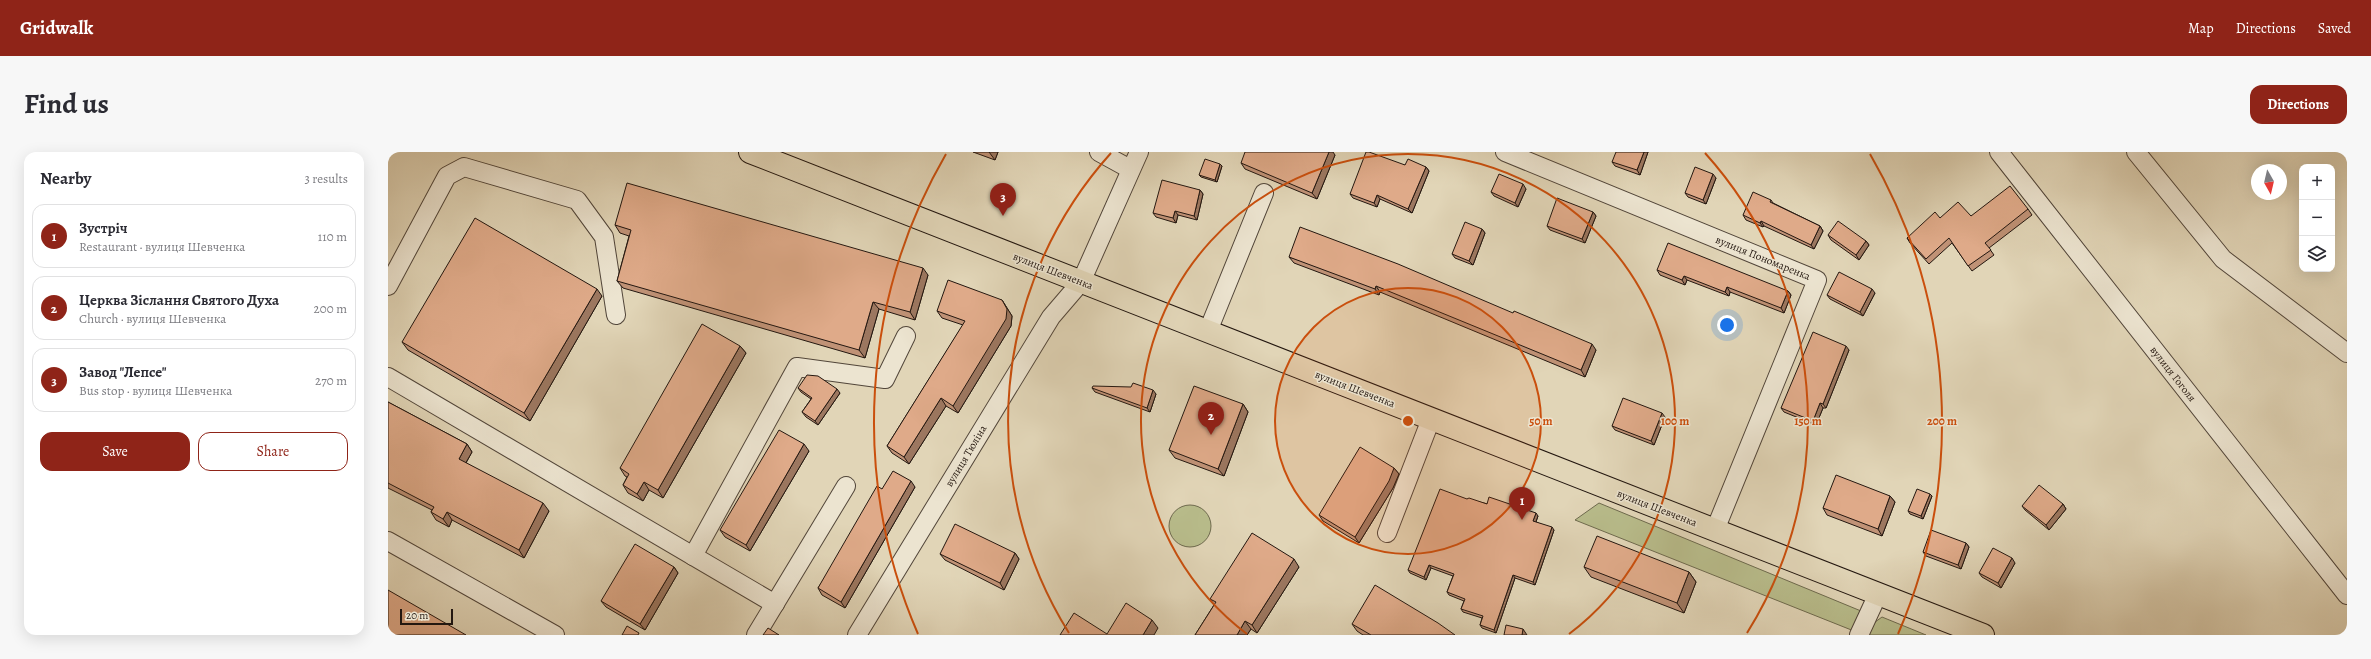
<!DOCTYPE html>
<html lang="en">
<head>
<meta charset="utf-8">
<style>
  body { margin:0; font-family:Alegreya,serif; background:#f7f7f7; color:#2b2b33 }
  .controls { position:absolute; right:12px; top:12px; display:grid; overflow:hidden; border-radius:8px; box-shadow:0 4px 16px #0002 }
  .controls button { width:36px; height:36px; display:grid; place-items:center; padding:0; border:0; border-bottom:1px solid #e1e1e2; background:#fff; color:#2b2b33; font:20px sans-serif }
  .compass { position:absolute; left:1863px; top:12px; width:36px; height:36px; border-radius:50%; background:#fff; box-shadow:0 4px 16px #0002; rotate:172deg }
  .scale { position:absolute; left:12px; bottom:10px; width:53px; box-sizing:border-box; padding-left:4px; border:2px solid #231710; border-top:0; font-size:11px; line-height:14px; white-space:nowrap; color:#231710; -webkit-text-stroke:3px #ece4d0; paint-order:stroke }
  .you { position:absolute; left:1339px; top:173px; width:14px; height:14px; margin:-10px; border:3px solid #fff; border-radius:50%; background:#1a73e8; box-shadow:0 0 0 6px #1a73e833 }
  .badge { display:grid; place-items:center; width:26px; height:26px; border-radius:50%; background:#8f2418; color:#fff; font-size:13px; font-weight:700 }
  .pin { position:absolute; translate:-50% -33px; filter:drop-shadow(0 1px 2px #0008) }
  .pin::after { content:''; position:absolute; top:21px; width:14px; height:12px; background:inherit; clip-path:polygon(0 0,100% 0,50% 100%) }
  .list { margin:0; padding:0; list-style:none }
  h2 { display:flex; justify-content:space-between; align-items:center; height:52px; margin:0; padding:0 16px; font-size:17px }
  h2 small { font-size:13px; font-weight:400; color:#7c7c81 }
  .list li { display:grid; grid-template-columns:26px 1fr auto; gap:12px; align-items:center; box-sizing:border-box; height:64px; margin:0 8px 8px; padding:0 8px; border:1px solid #e1e1e2; border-radius:12px }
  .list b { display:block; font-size:15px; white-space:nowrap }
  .list p { margin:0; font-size:13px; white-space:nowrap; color:#7c7c81 }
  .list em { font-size:13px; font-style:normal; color:#7c7c81 }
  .actions { display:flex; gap:8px; padding:12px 16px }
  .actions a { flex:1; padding:9px 0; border:1px solid #8f2418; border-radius:12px; text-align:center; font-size:14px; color:#8f2418 }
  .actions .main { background:#8f2418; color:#fff }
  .icon { flex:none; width:22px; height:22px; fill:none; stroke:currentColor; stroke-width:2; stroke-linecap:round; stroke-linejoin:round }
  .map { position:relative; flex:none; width:1959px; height:483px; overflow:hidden; border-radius:12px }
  header { display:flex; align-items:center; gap:24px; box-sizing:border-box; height:56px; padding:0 20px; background:#8f2418; color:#fff }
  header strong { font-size:19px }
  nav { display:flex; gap:22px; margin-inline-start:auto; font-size:14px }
  .intro { display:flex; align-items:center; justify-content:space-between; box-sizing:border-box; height:96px; padding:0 24px }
  h1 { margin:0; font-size:28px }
  .button { padding:10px 18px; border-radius:12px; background:#8f2418; color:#fff; font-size:14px; font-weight:700 }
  main { display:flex; gap:24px; padding:0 24px }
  aside { flex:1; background:#fff; border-radius:12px; box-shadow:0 4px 16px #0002 }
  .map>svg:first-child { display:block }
  .green { fill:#b8bc8b; stroke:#6e6a4e }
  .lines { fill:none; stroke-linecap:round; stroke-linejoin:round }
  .minor-casing { stroke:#52463a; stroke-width:20 }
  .major-casing { stroke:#231710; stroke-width:24 }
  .minor { stroke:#ece4d0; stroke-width:18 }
  .major { stroke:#e1d5b7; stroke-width:22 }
  .wall { fill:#c09276; stroke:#231710 }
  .shaded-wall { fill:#9c7760; stroke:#231710 }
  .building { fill:#dfaa89; stroke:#231710 }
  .ring { fill:none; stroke:#ca4f0d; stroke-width:2 }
  .labels { text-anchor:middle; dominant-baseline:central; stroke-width:3; stroke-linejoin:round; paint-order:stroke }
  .street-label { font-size:11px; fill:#231710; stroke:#ece4d0 }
  .centre { fill:#ca4f0d; stroke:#ece4d0; stroke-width:2 }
  .ring-label { font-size:12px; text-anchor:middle; font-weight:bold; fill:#ca4f0d; stroke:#ece4d0; stroke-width:3; stroke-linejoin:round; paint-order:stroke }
</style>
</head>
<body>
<header>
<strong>Gridwalk</strong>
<nav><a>Map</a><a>Directions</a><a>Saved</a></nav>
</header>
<div class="intro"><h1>Find us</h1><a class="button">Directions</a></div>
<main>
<aside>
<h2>Nearby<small>3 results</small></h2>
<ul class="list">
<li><span class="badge">1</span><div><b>Зустріч</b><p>Restaurant · вулиця Шевченка</p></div><em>110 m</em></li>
<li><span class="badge">2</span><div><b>Церква Зіслання Святого Духа</b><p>Church · вулиця Шевченка</p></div><em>200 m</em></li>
<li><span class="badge">3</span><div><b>Завод &quot;Лепсе&quot;</b><p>Bus stop · вулиця Шевченка</p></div><em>270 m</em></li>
</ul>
<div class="actions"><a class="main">Save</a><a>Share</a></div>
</aside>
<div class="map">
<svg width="1959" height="483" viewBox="0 0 1959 483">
  <rect width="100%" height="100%" fill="#e1d5b7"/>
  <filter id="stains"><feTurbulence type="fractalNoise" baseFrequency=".005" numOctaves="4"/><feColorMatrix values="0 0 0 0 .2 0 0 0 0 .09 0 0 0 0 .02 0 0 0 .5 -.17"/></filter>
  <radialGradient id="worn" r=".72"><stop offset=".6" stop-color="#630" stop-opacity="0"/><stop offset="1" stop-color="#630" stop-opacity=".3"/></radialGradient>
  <g class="green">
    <path d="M1211,351L1473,459L1472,481L1494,465L1538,483H1476L1187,368Z"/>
    <circle cx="802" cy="374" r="21"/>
  </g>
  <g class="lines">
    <defs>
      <g id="minor">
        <path d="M711,0L742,17"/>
        <path d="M1117,0L1429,128L1327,378"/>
        <path d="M1611,0L1959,443"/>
        <path d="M1748,0L1835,107L1959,201"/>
        <path d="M0,134L59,24L76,15L189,48L216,85L228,163"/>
        <path d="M820,179L876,41"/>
        <path d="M0,225L387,452"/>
        <path d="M999,381L1043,267"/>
        <path d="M0,389L167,483"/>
        <path d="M305,404L409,215L497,227L518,184"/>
        <path d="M368,483L458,334"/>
        <path d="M469,483L663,165L693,130L751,0"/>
        <path d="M1471,483L1490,442"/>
      </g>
      <path id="major" d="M362,0L1595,483"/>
    </defs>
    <use href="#minor" class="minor-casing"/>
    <use href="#major" class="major-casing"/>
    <use href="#minor" class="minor"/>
    <use href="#major" class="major"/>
  </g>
  <g class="wall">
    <path d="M585,0H610L607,8Z"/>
    <path d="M1260,0L1252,23L1227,14L1224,10Z"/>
    <path d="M947,3L929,47L857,17L853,11Z"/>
    <path d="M1017,13L1038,15L1041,19L1024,61L992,47L989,55L965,46L962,42Z"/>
    <path d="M834,14L829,30L813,25L811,23Z"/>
    <path d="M1328,26L1318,52L1300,45L1297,41Z"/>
    <path d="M1138,37L1130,55L1106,44L1103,40Z"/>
    <path d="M812,38L815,42L809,68L790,63L788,71L768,65L765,61Z"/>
    <path d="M1383,48L1385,51L1432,74L1435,79L1426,97L1376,74L1375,75L1358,68L1355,63Z"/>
    <path d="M1640,57L1644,63L1601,96L1606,103L1584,119L1564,91L1541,112L1522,91L1519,86L1552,66L1583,64Z"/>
    <path d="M1205,60L1208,64L1197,91L1162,78L1159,74Z"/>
    <path d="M227,73L540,123L527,168L491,157L477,206L235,136L229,129L241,84L232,81Z"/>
    <path d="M1094,77L1097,81L1085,113L1067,106L1064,102Z"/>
    <path d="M1440,83L1478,89L1481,93L1471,108L1443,88Z"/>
    <path d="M901,105L1208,198L1197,225L992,140L991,143L906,111Z"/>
    <path d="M1269,118L1400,139L1403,143L1396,161L1342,140L1341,144L1299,128L1297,133L1272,123Z"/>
    <path d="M1487,141L1475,164L1442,147L1439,143Z"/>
    <path d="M214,144L142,269L20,198L14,190Z"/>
    <path d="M614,148L624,164L623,174L570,261L558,254L521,312L504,301L499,294L575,173L554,166L549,159Z"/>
    <path d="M352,194L358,201L275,346L261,338L255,349L240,341L235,333L239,325L237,324L232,316Z"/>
    <path d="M1461,198L1438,256H1435L1428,273L1396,260L1393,256Z"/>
    <path d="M410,236L452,241L430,273L418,265L414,260L423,247L413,240Z"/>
    <path d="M704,236L768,242L762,260L707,240Z"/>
    <path d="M0,250L79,292L84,300L78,311L161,359L136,406L64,368L61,375L48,368L43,360L44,358L0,336Z"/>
    <path d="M855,252L860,260L836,324L787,306L781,298Z"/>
    <path d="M1277,265L1266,293L1227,278L1224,274Z"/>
    <path d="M421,299L362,399L337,385L332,378Z"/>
    <path d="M1006,316L1011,322L1005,336L971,391L935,369L931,363Z"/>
    <path d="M527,335L457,456L434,443L430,436L494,337Z"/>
    <path d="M1542,342L1544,344L1535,367L1522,362L1520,359Z"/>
    <path d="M1502,344L1507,350L1494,384L1439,363L1435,356Z"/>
    <path d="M1079,347L1150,364L1148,370L1166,378L1147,433L1127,426L1108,481L1094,476L1092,473L1094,466L1075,460L1073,457L1076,449L1061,443L1059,440L1065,424L1043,416L1038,428L1022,421L1020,418Z"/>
    <path d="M1675,352L1678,357L1661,378L1637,358L1634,354Z"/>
    <path d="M1578,391L1581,395L1573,417L1538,404L1535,400Z"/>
    <path d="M627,401L631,407L616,438L557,408L552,402Z"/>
    <path d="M1627,411L1613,436L1594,425L1591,421Z"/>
    <path d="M286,415L290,421L257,478L218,455L213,449Z"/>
    <path d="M911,415L869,481L863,477L859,483H807L826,453L822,447Z"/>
    <path d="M1196,415L1301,420L1308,430L1296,461L1203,425Z"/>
    <path d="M964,472L1067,483H975L969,479Z"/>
  </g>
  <g class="shaded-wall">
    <path d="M601,0H610L607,8Z"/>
    <path d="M941,0H945L947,3L929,47L924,41Z"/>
    <path d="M1256,0H1260L1252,23L1249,18Z"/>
    <path d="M832,12L834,14L829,30L827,28Z"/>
    <path d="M1038,15L1041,19L1024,61L1020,57Z"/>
    <path d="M1325,22L1328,26L1318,52L1315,48Z"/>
    <path d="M1135,32L1138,37L1130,55L1127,51Z"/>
    <path d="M812,38L815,42L809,68L806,64Z"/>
    <path d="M989,43L992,47L989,55L986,51Z"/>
    <path d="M787,59L790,63L788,71L785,66Z"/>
    <path d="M1205,60L1208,64L1197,91L1194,87Z"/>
    <path d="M1373,69L1376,74L1375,75L1372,71Z"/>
    <path d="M1432,74L1435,79L1426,97L1423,93Z"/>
    <path d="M1094,77L1097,81L1085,113L1081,109Z"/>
    <path d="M1478,89L1481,93L1471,108L1468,103Z"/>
    <path d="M535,116L540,123L527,168L522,160Z"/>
    <path d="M1296,124L1299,128L1297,133L1294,128Z"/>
    <path d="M988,134L992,140L991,143L987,137Z"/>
    <path d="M1339,135L1342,140L1341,144L1337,140Z"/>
    <path d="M209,137L214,144L142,269L136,261Z"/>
    <path d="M1484,137L1487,141L1475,164L1472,160Z"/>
    <path d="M1400,139L1403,143L1396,161L1393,156Z"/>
    <path d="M614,148L624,164L623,174L570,261L565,254Z"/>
    <path d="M485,150L491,157L477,206L471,198Z"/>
    <path d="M1204,192L1208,198L1197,225L1193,218Z"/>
    <path d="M352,194L358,201L275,346L270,338Z"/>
    <path d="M1458,194L1461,198L1438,256L1435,252Z"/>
    <path d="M449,237L452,241L430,273L427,269Z"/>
    <path d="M765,238L768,242L762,260L759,256Z"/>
    <path d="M553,246L558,254L521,312L516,305Z"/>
    <path d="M1432,251L1435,256L1428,273L1425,269Z"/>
    <path d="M855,252L860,260L836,324L830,317Z"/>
    <path d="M1274,261L1277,265L1266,293L1263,289Z"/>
    <path d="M79,292L84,300L76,314L71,307Z"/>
    <path d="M416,292L421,299L362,399L358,393Z"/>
    <path d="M1006,316L1011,322L1005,336L971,391L967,385Z"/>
    <path d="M523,329L527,335L457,456L453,450Z"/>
    <path d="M256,330L261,338L255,349L249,342Z"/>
    <path d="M1542,342L1544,344L1535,367L1533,364Z"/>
    <path d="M1502,344L1507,350L1494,384L1490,377Z"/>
    <path d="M155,351L161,359L136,406L131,398Z"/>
    <path d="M1675,352L1678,357L1661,378L1658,373Z"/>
    <path d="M59,360L64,368L61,375L55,367Z"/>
    <path d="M1148,361L1150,364L1147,372L1145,369Z"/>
    <path d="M1164,375L1166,378L1147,433L1145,430Z"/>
    <path d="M1578,391L1581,395L1573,417L1570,413Z"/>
    <path d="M627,401L631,407L616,438L612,431Z"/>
    <path d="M1624,406L1627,411L1613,436L1610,431Z"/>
    <path d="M906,407L911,415L869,481L864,473Z"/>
    <path d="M1041,413L1043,416L1038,428L1036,425Z"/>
    <path d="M286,415L290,421L257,478L252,472Z"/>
    <path d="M1301,420L1308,430L1296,461L1289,451Z"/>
    <path d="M1125,423L1127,426L1108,481L1106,478Z"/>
    <path d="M764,468L770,476L766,483H755Z"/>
    <path d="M857,469L863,477L859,483H849Z"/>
    <path d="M1135,477L1139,483H1134Z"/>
  </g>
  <g class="building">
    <path d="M857,0H941L924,41L853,11Z"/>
    <path d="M978,0H981L1017,13L1020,7L1038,15L1020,57L989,43L986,51L962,42Z"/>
    <path d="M1228,0H1256L1249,18L1224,10Z"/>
    <path d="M817,7L832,12L827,28L811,23Z"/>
    <path d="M1307,15L1325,22L1315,48L1297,41Z"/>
    <path d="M1111,22L1135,32L1127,51L1103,40Z"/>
    <path d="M774,28L812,38L806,64L787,59L785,66L765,61Z"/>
    <path d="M239,31L535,116L522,160L485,150L471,198L229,129L243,78L227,73Z"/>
    <path d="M1622,34L1640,57L1597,91L1603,98L1580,114L1561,86L1538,107L1519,86L1547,60L1552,66L1570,50L1583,64Z"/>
    <path d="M1365,40L1383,48L1382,50L1432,74L1423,93L1373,69L1372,71L1355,63Z"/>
    <path d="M1169,46L1205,60L1194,87L1159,74Z"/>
    <path d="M87,66L209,137L136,261L14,190Z"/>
    <path d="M1450,69L1478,89L1468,103L1440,83Z"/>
    <path d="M1077,70L1094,77L1081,109L1064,102Z"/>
    <path d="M912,75L1010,112L1125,161L1126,159L1204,192L1193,218L988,134L987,137L901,105Z"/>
    <path d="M1280,91L1400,139L1393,156L1339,135L1337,140L1296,124L1294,128L1269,118Z"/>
    <path d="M1451,120L1484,137L1472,160L1439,143Z"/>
    <path d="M560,128L614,148L619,157L618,167L565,254L553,246L516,305L499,294L577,169L549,159Z"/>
    <path d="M314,172L352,194L270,338L256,330L249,342L235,333L241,322L232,316Z"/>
    <path d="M1425,180L1458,194L1435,252L1432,251L1425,269L1393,256Z"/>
    <path d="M419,223L430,224L449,237L427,269L414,260L424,246L410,236Z"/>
    <path d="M745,231L765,238L759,256L704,236L705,234L743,235Z"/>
    <path d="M806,234L855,252L830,317L781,298Z"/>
    <path d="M1235,246L1274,261L1263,289L1224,274Z"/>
    <path d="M0,250L79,292L71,307L155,351L131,398L59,360L55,367L43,360L46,355L0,331Z"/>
    <path d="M391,278L416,292L358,393L332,378Z"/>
    <path d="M972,295L1006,316L1001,329L967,385L931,363Z"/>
    <path d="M505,319L523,329L453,450L430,436L489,334L494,337Z"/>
    <path d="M1448,323L1502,344L1490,377L1435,356Z"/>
    <path d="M1651,333L1675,352L1658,373L1634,354Z"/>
    <path d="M1052,337L1079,347L1081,346L1099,352L1101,345L1148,361L1145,369L1164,375L1145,430L1125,423L1106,478L1092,473L1095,464L1073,457L1077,447L1059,440L1066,422L1041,413L1036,425L1020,418Z"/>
    <path d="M1529,337L1542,342L1533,364L1520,359Z"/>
    <path d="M567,372L627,401L612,431L552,402Z"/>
    <path d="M1543,378L1578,391L1570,413L1535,400Z"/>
    <path d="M864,381L906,407L864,473L857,469L849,483H807L828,450L822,447Z"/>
    <path d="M1209,384L1301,420L1289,451L1196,415Z"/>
    <path d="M247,392L286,415L252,472L213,449Z"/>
    <path d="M1605,396L1624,406L1610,431L1591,421Z"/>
    <path d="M987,433L1050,471L1067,483H983L964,472Z"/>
    <path d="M0,438L78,483H0Z"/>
    <path d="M738,451L764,468L755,483H672L686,461L719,482Z"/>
    <path d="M1118,473L1135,477L1134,483H1116Z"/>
    <path d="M239,474L251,481L250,483H234Z"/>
    <path d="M380,476L391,483H375Z"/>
  </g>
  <circle cx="1020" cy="269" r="133" fill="#ca4f0d" fill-opacity=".12"/>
  <g class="ring">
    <circle cx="1020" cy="269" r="133"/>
    <path d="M859 482A267 267 0 1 1 1181 482"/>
    <path d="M681 481A400 400 0 0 1 723 1M1317 1A400 400 0 0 1 1359 481"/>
    <path d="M530 482A534 534 0 0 1 558 2M1482 2A534 534 0 0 1 1510 482"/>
  </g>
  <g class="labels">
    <g class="street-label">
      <text transform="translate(1375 106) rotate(22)">вулиця Пономаренка</text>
      <text transform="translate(665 119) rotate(21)">вулиця Шевченка</text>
      <text transform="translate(1785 222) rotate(52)">вулиця Гоголя</text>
      <text transform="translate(967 237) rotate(21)">вулиця Шевченка</text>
      <text transform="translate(578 304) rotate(-59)">вулиця Тюліна</text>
      <text transform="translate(1269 356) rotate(21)">вулиця Шевченка</text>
    </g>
  </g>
  <circle cx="1020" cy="269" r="6" class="centre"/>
  <g class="ring-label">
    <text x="1153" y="273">50 m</text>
    <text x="1287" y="273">100 m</text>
    <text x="1420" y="273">150 m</text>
    <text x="1554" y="273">200 m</text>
  </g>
  <rect width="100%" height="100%" filter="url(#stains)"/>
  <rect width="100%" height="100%" fill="url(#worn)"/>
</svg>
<div class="controls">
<button>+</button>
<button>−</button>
<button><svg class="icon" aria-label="layers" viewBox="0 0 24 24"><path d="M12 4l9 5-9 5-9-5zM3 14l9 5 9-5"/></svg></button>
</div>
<svg class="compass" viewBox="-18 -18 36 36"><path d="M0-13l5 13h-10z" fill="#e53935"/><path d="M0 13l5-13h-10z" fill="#7c7c81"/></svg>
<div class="scale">20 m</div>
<div class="you"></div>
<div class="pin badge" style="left:1134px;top:368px">1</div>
<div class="pin badge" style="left:823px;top:283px">2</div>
<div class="pin badge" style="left:615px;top:64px">3</div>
</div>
</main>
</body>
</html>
